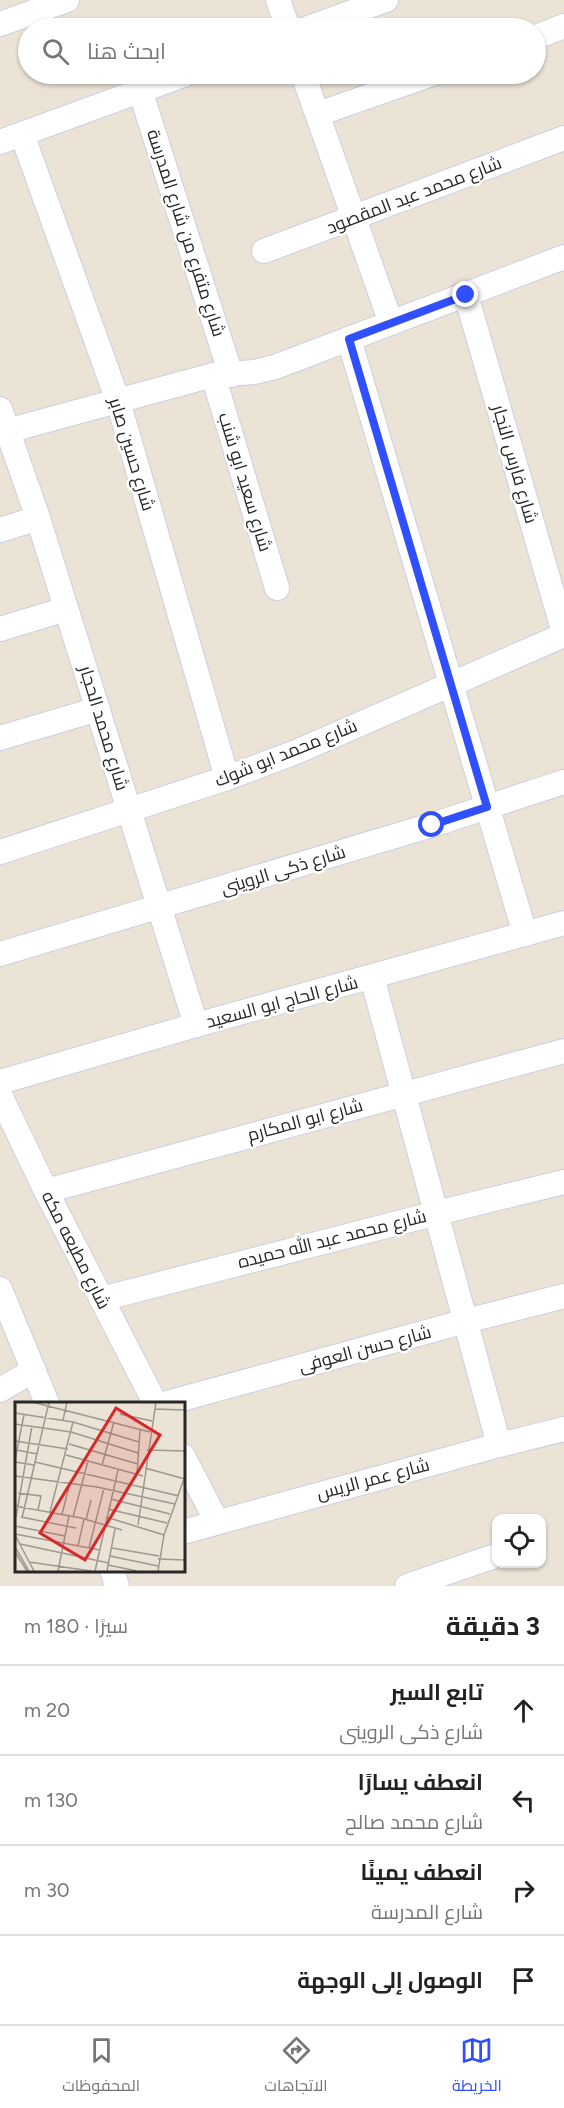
<!DOCTYPE html>
<html lang="ar">
<head>
<meta charset="utf-8">
<style>
  body { margin:0; font-family:Figtree,Cairo,sans-serif; background:#f2f2f2; color:#222; direction:rtl }
  .controls { position:absolute; right:18px; bottom:18px; display:grid; overflow:hidden; border-radius:12px; box-shadow:0 2px 4px #0004 }
  .controls button { width:54px; height:54px; display:grid; place-items:center; padding:0; border:0; border-bottom:2px solid #e0e0e0; background:#fff; color:#222; font:30px sans-serif }
  .stop { position:absolute; width:18px; height:18px; margin:-14px; border:4px solid #3050ff; border-radius:50%; background:#fff }
  .stop.end { background:#3050ff; border-color:#fff; box-shadow:0 2px 6px #0008 }
  .list { margin:0; padding:0; list-style:none }
  h2 { display:flex; justify-content:space-between; align-items:center; height:78px; margin:0; padding:0 24px; font-size:26px }
  h2 small { font-size:20px; font-weight:400; color:#767676 }
  .list li { display:grid; grid-template-columns:39px 1fr auto; gap:18px; align-items:center; box-sizing:border-box; height:90px; padding:0 24px; border-top:2px solid #e0e0e0 }
  .list b { display:block; font-size:22px; white-space:nowrap }
  .list p { margin:0; font-size:20px; white-space:nowrap; color:#767676 }
  .list em { font-size:20px; font-style:normal; color:#767676 }
  .icon { flex:none; width:33px; height:33px; fill:none; stroke:currentColor; stroke-width:2; stroke-linecap:round; stroke-linejoin:round }
  .map { position:relative; flex:none; width:564px; height:1586px; overflow:hidden; direction:ltr }
  .search { position:absolute; background:#fff; box-shadow:0 2px 4px #0004; left:18px; right:18px; top:18px; height:66px; display:flex; align-items:center; gap:15px; box-sizing:border-box; padding:0 21px; border-radius:33px; color:#767676; font-size:22px }
  .sheet { height:438px; background:#fff }
  nav { display:flex; justify-content:space-around; align-items:center; box-sizing:border-box; height:84px; border-top:2px solid #e0e0e0; background:#fff; font-size:16px; color:#767676 }
  nav a { display:grid; justify-items:center; gap:3px }
  nav .on { color:#3050ff }
  .map>svg:first-child { display:block }
  .lines { fill:none; stroke-linecap:round; stroke-linejoin:round }
  .minor-casing { stroke:#cbcfe2; stroke-width:26 }
  .minor { stroke:#fff; stroke-width:24 }
  .route { stroke:#3050ff; stroke-width:8 }
  .labels { text-anchor:middle; dominant-baseline:central; stroke-width:5; stroke-linejoin:round; paint-order:stroke }
  .street-label { font-size:18px; fill:#272727; stroke:#fff }
  .inset-road { fill:none; stroke:#9d9890; stroke-width:1.5 }
  .view { fill:#d62828; fill-opacity:0.15; stroke:#d62828; stroke-width:3 }
  .inset-edge { fill:none; stroke:#272727; stroke-width:3 }
</style>
</head>
<body>
<div class="map">
<svg width="564" height="1586" viewBox="0 0 564 1586">
  <rect width="100%" height="100%" fill="#ebe3d6"/>
  <g class="lines">
    <defs>
      <g id="minor">
        <path d="M278,0L288,28"/>
        <path d="M0,24L67,0"/>
        <path d="M308,28L386,0"/>
        <path d="M536,37L564,26"/>
        <path d="M303,74L391,323"/>
        <path d="M140,90L231,375"/>
        <path d="M318,114L432,74"/>
        <path d="M22,134L118,401L227,778"/>
        <path d="M0,142L186,74"/>
        <path d="M264,251L564,138"/>
        <path d="M466,295L564,633"/>
        <path d="M349,339L525,934"/>
        <path d="M213,375L277,588"/>
        <path d="M0,409L38,518L196,1025"/>
        <path d="M0,433L213,375L254,372L275,367L564,257"/>
        <path d="M0,530L38,518"/>
        <path d="M0,629L66,609"/>
        <path d="M0,738L98,709"/>
        <path d="M0,852L227,778L296,752L564,635"/>
        <path d="M0,954L432,825L564,782"/>
        <path d="M372,977L499,1445"/>
        <path d="M0,1082L196,1025L564,923"/>
        <path d="M0,1095L46,1191L155,1403"/>
        <path d="M46,1191L564,1051"/>
        <path d="M0,1289L47,1403"/>
        <path d="M101,1299L437,1213L564,1182"/>
        <path d="M0,1390L34,1370"/>
        <path d="M167,1403L466,1321L564,1296"/>
        <path d="M183,1456L217,1522"/>
        <path d="M183,1532L499,1445L564,1429"/>
        <path d="M112,1570L117,1586"/>
        <path d="M407,1586L492,1557"/>
      </g>
    </defs>
    <use href="#minor" class="minor-casing"/>
    <use href="#minor" class="minor"/>
  </g>
  <g class="lines">
    <path class="route" d="M432,825L487,807L349,339L466,295"/>
  </g>
  <g class="labels">
    <g class="street-label">
      <text transform="translate(414 195) rotate(-21)">شارع محمد عبد المقصود</text>
      <text transform="translate(186 233) rotate(72)">شارع متفرع من شارع المدرسة</text>
      <text transform="translate(132 454) rotate(73)">شارع حسين صابر</text>
      <text transform="translate(515 464) rotate(74)">شارع فارس النجار</text>
      <text transform="translate(245 482) rotate(73)">شارع سعيد ابو شنب</text>
      <text transform="translate(104 728) rotate(73)">شارع محمد الحجار</text>
      <text transform="translate(286 753) rotate(-22)">شارع محمد ابو شوك</text>
      <text transform="translate(283 870) rotate(-17)">شارع ذكى الروينى</text>
      <text transform="translate(282 1002) rotate(-15)">شارع الحاج ابو السعيد</text>
      <text transform="translate(305 1120) rotate(-15)">شارع ابو المكارم</text>
      <text transform="translate(332 1239) rotate(-14)">شارع محمد عبد الله حميده</text>
      <text transform="translate(76 1250) rotate(63)">شارع مطبعه مكه</text>
      <text transform="translate(365 1349) rotate(-15)">شارع حسن العوفى</text>
      <text transform="translate(373 1479) rotate(-15)">شارع عمر الريس</text>
    </g>
  </g>
  <g transform="translate(15 1402)">
    <rect width="170" height="170" fill="#ebe3d6"/>
    <path class="inset-road" d="M17,0L135,30M76,0H99M140,7L170,8M0,11L58,20L124,40M105,12L137,19M48,18L52,0M0,22L56,30L123,51M0,39L53,47M54,42L123,62M2,48L22,52M132,48L170,49M51,53L128,74M0,58L9,13M0,60L19,63M20,60L164,94M87,63L99,20M130,66L170,77M122,73L125,28M0,74L82,85L160,102M3,91L26,94L23,108M96,97L155,112M0,104L66,116L107,128M93,107L152,121M35,110L58,20M47,112L55,81M1,115L17,24M6,115L61,126M58,115L73,59M91,115L149,133M7,116L34,0M71,118L76,98M123,123L141,0M0,124L50,134M0,132L85,148M0,133L19,169M5,142L94,161M63,144L69,117M0,145L14,169M74,146L89,86M97,146L144,154M0,150L12,169M95,154L143,164M143,157L170,158M14,160L76,169M93,163L122,169M43,169L54,114M80,169L103,68M92,169L100,127M143,169L149,133L169,77"/>
    <path class="view" d="M101,6L145,33L70,158L25,131Z"/>
    <rect width="170" height="170" class="inset-edge"/>
  </g>
</svg>
<div class="controls">
<button><svg class="icon" aria-label="locate" viewBox="0 0 24 24"><circle cx="12" cy="12" r="6"/><path d="M12 2v4M12 18v4M2 12h4M18 12h4"/></svg></button>
</div>
<div class="stop" style="left:432px;top:825px"></div>
<div class="stop end" style="left:466px;top:295px"></div>
<div class="search"><svg class="icon" aria-label="search" viewBox="0 0 24 24"><circle cx="10" cy="10" r="6"/><path d="M15 15l6 6"/></svg>ابحث هنا</div>
</div>
<section class="sheet">
<h2>3 دقيقة<small>سيرًا · 180 m</small></h2>
<ul class="list">
<li><svg class="icon" aria-label="ahead" viewBox="0 0 24 24"><path d="M12 20V5M6 11l6-6 6 6"/></svg><div><b>تابع السير</b><p>شارع ذكى الروينى</p></div><em>20 m</em></li>
<li><svg class="icon" aria-label="left" viewBox="0 0 24 24"><path d="M17 20v-9H6M10 6l-5 5 5 5"/></svg><div><b>انعطف يسارًا</b><p>شارع محمد صالح</p></div><em>130 m</em></li>
<li><svg class="icon" aria-label="right" viewBox="0 0 24 24"><path d="M7 20v-9h11M14 6l5 5-5 5"/></svg><div><b>انعطف يمينًا</b><p>شارع المدرسة</p></div><em>30 m</em></li>
<li><svg class="icon" aria-label="arrive" viewBox="0 0 24 24"><path d="M6 21V4h12l-3 4 3 4H6"/></svg><div><b>الوصول إلى الوجهة</b></div></li>
</ul>
</section>
<nav>
<a class="on"><svg class="icon" aria-label="map" viewBox="0 0 24 24"><path d="M3 6l6-2 6 2 6-2v14l-6 2-6-2-6 2zM9 4v14M15 6v14"/></svg>الخريطة</a>
<a><svg class="icon" aria-label="directions" viewBox="0 0 24 24"><path d="M12 3l9 9-9 9-9-9zM9 14v-3h6M13 9l2 2-2 2"/></svg>الاتجاهات</a>
<a><svg class="icon" aria-label="saved" viewBox="0 0 24 24"><path d="M7 4h10v16l-5-4-5 4z"/></svg>المحفوظات</a>
</nav>
</body>
</html>
